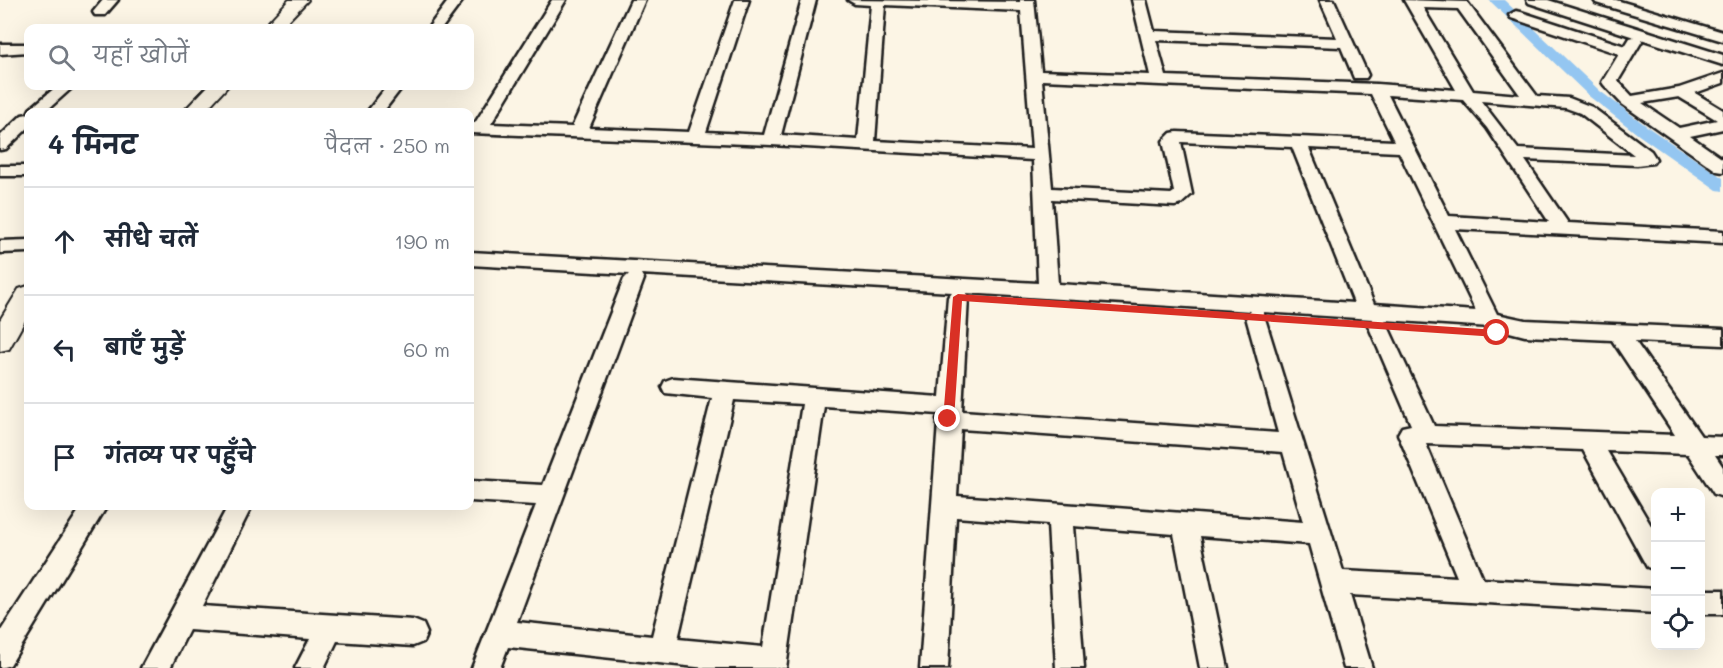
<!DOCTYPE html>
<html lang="hi">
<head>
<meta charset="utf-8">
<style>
  body { margin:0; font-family:Mali,"Playpen Sans Deva",sans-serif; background:#f2f2f3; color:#1f2937 }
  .controls { position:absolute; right:18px; bottom:18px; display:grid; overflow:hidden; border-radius:12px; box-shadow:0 6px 24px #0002 }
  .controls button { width:54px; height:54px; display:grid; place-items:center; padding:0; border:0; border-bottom:2px solid #e0e1e3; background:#fff; color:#1f2937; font:30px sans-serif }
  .stop { position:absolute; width:18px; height:18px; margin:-14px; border:4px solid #d93025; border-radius:50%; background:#fff }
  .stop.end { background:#d93025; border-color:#fff; box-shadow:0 2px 6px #0008 }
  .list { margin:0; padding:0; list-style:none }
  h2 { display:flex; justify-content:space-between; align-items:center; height:78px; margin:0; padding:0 24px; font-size:26px }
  h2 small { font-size:20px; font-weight:400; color:#747a83 }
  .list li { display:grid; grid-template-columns:39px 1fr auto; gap:18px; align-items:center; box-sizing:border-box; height:108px; padding:0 24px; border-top:2px solid #e0e1e3 }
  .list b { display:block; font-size:22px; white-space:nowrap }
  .list em { font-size:20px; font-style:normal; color:#747a83 }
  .icon { flex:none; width:33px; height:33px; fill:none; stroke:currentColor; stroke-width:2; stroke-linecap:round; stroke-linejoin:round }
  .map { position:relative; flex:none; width:1723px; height:668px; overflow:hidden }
  .search { position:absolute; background:#fff; box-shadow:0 6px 24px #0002; left:24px; top:24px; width:450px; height:66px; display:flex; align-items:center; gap:15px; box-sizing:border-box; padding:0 21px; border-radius:12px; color:#747a83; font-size:22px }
  .panel { position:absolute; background:#fff; box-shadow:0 6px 24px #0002; left:24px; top:108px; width:450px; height:402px; border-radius:12px }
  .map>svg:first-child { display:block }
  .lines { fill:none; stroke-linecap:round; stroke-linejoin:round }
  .canal { fill:#94c6f1; fill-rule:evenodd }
  .minor-casing { stroke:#1c1c1c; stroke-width:5 }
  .tertiary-casing { stroke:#1c1c1c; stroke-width:4 }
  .minor { fill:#fcf5e5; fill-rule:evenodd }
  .tertiary { fill:#fcf5e5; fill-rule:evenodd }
  .route { fill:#d93025 }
</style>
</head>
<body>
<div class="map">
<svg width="1723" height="668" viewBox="0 0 1723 668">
  <rect width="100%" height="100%" fill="#fcf5e5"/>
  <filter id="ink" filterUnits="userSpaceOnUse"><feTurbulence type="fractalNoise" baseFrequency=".0167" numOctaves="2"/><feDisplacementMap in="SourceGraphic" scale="12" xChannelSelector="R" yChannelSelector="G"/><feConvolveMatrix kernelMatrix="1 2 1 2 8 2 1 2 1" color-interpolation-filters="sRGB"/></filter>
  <g filter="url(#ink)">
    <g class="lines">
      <path class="canal" d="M1489,0H1504L1600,91L1652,130L1723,178V191L1717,190L1640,136L1590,97Z"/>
      <defs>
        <g id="minor">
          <path d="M103,0H118L105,15H95L93,12Z"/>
          <path d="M449,0H463L442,28H428Z"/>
          <path d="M552,0H566L491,124L572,127L631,0H645L589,128L689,132L735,0H749L706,132L764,135L802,0H816L781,135L858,140L871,5L855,4L848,0L1020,2V0H1034L1041,71L1150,75L1132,0H1146L1154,31L1337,38L1320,0H1334L1368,75L1366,78H1354L1341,47L1156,40L1166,76L1377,84L1456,90L1404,0L1467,2L1537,96L1569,98L1592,107L1651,151L1656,159L1653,163L1637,165L1525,160L1568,223L1723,231V243L1455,229L1497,314L1525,320L1723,329V345L1635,341L1701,436L1723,437V455H1715L1723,467V497L1714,494L1688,454L1607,451L1656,534V570L1647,567L1583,450L1426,444L1483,579L1656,589V613L1350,595L1372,668H1344L1309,544L1200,536L1228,668H1200L1174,534L1073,526L1084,668H1056L1048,524L956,517L948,668H920L938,423L937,419L939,414L824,406L786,668H706L508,647L500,668H472L536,505L470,501V481L543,485L624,279L629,274L470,265V252L1038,283L1033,160L771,145L470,133V123H475ZM885,5L1021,11L1032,149L875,141ZM1423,8L1458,9L1520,95L1473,91ZM1042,80L1371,94L1394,141L1177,132L1171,133L1163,141L1174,192L1171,194L1052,188ZM1388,95L1463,100L1487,128L1549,222L1449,216ZM1481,101L1566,108L1580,113L1634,155L1518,149ZM1181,142L1292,147L1354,303L1058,284L1052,199L1175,206L1181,204L1192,194ZM1309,148L1399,152L1476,311L1374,304ZM641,274L952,292L948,297L940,397L673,378L665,381L662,387L665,393L712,398L652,636L517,622L644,279ZM966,293L1251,311L1246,317L1278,433L962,411L968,297ZM1263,312L1373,319L1368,325L1411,425L1402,427L1398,434L1457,577L1343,571ZM1385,320L1490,327L1525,336L1612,340L1675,435L1434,426ZM734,400L802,404L763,647L678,639ZM961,429L1283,452L1303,522L957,496Z"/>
          <path d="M1527,0H1548L1723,55V65L1641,39L1642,41L1618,81L1632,96L1679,88L1723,73V83L1695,93L1723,110V129L1690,136L1723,159V172L1717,171L1622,104L1604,85L1602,82L1619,54L1511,18L1509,15L1516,11L1521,12L1625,46L1630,38L1634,37L1529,3ZM1679,97L1717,120L1679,128L1642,103Z"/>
          <path d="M1594,0H1616L1723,32V41L1596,3Z"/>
          <path d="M0,44H28V52L0,54Z"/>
          <path d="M57,86H74L45,112L28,113L30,109Z"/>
          <path d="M387,86H403L383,112H367Z"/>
          <path d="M28,114V128L6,149L0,150V136L22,115Z"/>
          <rect x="0" y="166" width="28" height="10"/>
          <path d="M28,240V252L0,253V241Z"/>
          <path d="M82,506H107L10,665L0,668V632Z"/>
          <path d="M228,506H252L202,606L413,620L423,624L427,633L423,642L413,646L337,641L324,668H295L310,639L189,630L170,668H141Z"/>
          <rect x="1700" y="590" width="23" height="24"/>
        </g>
        <g id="tertiary">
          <path d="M289,0H308L281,28H263Z"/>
          <path d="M208,86H228L204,112H183Z"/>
          <path d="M28,286V315L9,349L0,351V320L19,289Z"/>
        </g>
      </defs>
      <use href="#minor" class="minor-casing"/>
      <use href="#tertiary" class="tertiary-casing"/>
      <use href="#minor" class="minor"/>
      <use href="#tertiary" class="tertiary"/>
    </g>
  </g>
  <path class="route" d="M958,294L1497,330L1502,333L1497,337L962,301L954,419L948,423L943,419L953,297Z"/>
</svg>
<div class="controls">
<button>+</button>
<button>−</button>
<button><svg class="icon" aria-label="locate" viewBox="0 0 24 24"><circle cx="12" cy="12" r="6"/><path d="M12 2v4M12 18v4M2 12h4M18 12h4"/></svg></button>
</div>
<div class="stop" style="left:1497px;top:333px"></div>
<div class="stop end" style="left:948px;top:419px"></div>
<div class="search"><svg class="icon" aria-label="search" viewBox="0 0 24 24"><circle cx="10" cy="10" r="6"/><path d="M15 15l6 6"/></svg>यहाँ खोजें</div>
<section class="panel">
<h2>4 मिनट<small>पैदल · 250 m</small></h2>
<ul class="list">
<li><svg class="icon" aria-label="ahead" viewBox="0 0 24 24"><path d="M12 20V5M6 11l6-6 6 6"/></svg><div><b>सीधे चलें</b></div><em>190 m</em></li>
<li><svg class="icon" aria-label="left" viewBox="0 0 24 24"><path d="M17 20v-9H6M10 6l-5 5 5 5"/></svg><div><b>बाएँ मुड़ें</b></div><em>60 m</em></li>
<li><svg class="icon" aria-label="arrive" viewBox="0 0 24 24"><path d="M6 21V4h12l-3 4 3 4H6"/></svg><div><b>गंतव्य पर पहुँचे</b></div></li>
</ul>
</section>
</div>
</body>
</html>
